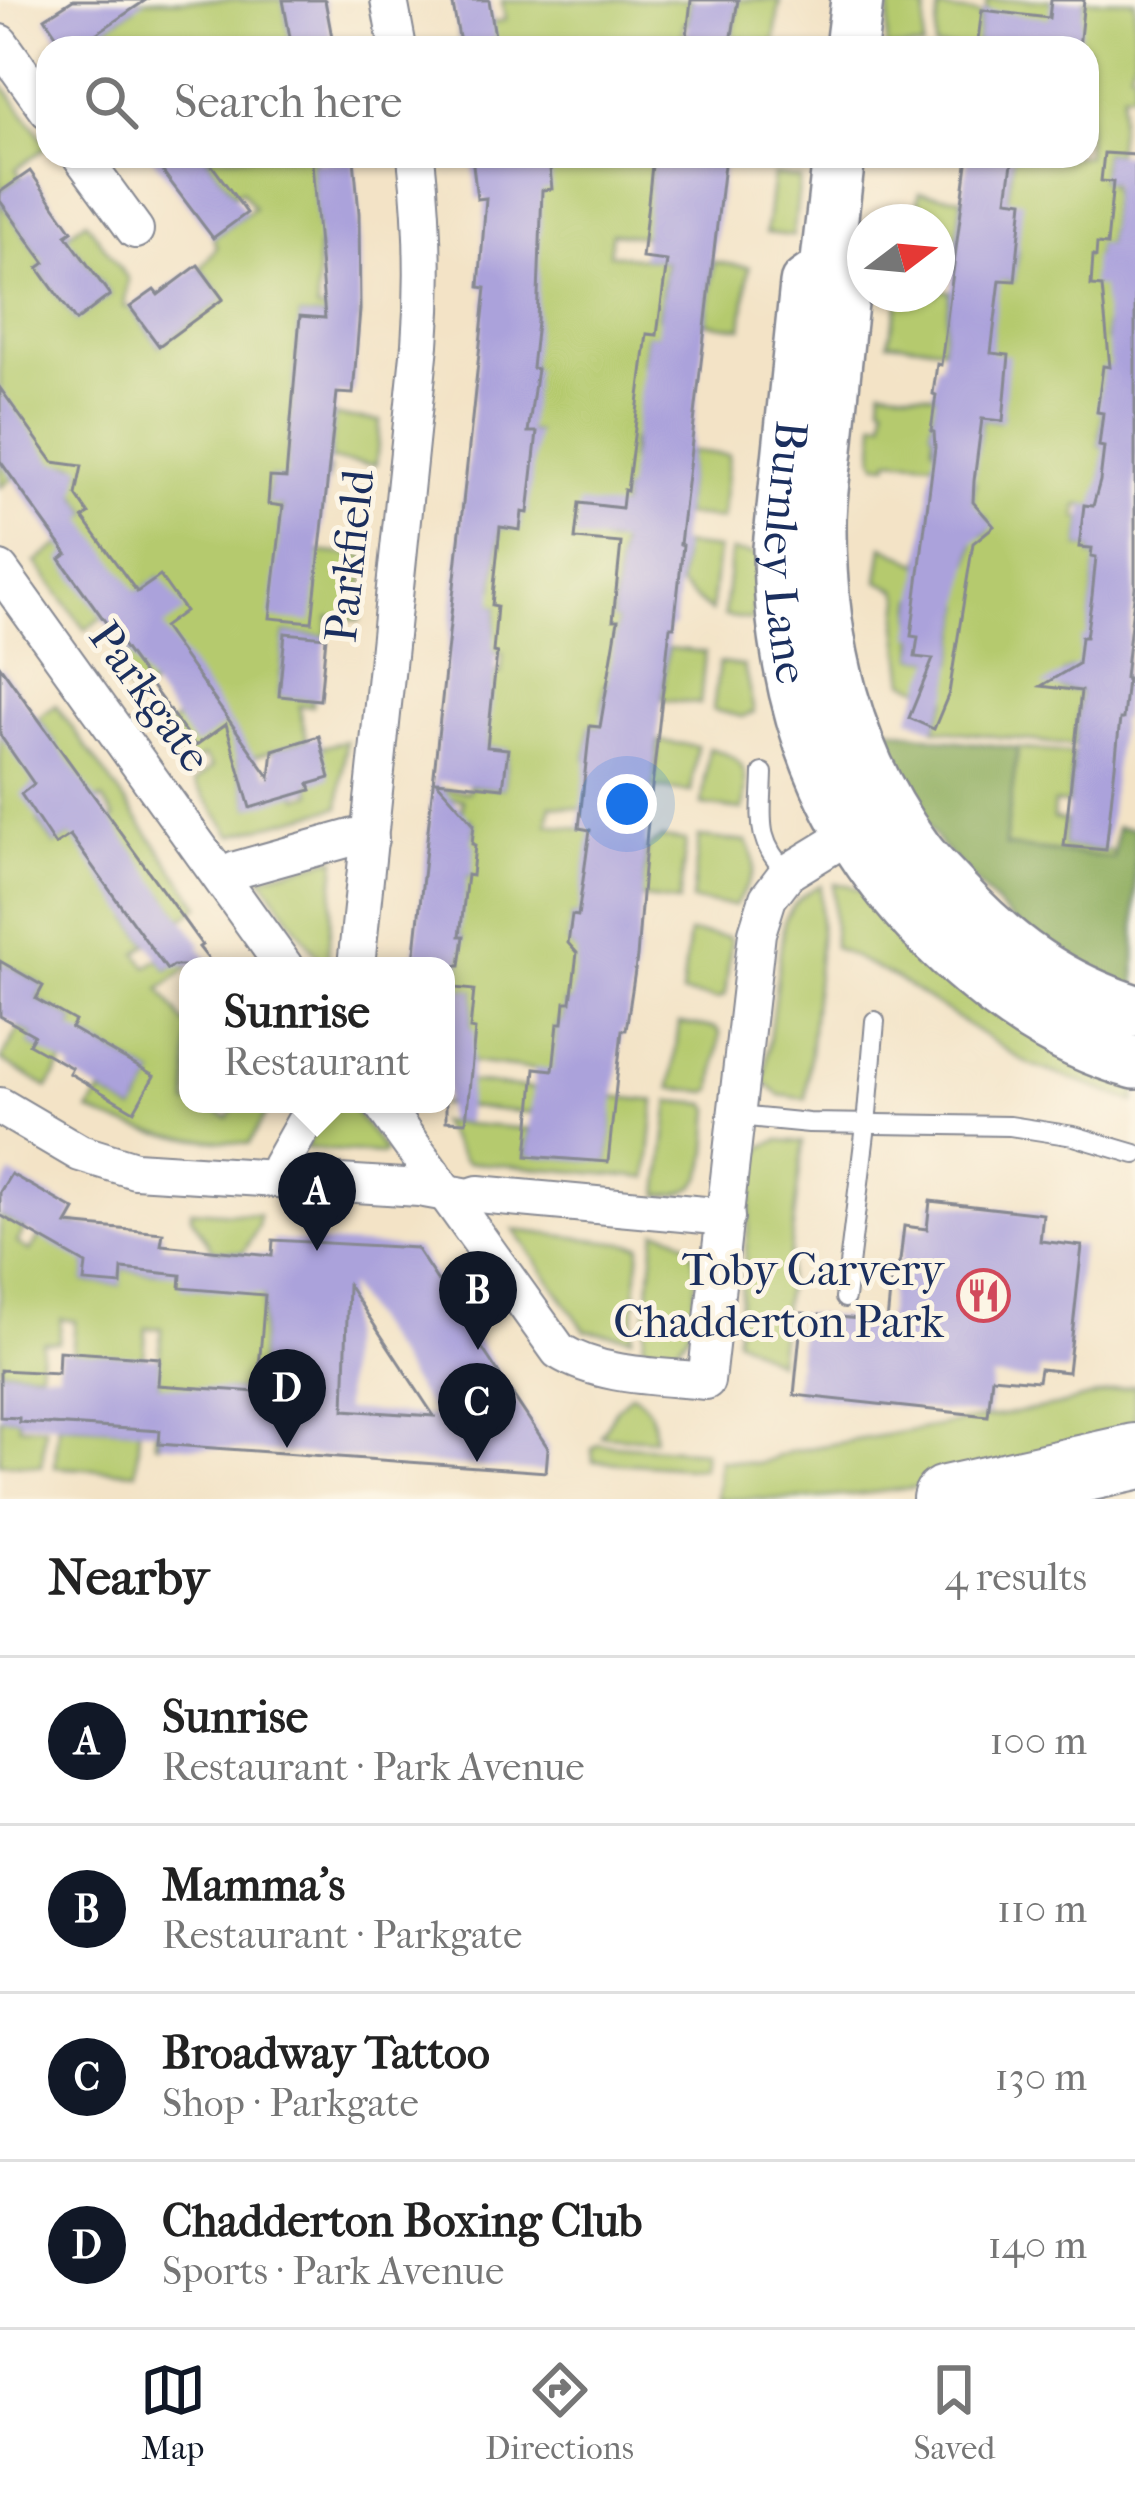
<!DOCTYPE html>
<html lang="en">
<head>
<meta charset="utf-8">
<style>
  body { margin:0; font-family:"IM FELL French Canon",serif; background:#f2f2f2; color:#222 }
  .compass { position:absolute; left:847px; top:204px; width:108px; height:108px; border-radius:50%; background:#fff; box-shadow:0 3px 9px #0004; rotate:74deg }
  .you { position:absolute; left:627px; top:804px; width:42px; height:42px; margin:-30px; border:9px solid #fff; border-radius:50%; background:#1a73e8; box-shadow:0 0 0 18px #1a73e833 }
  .badge { display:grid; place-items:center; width:78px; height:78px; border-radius:50%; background:#111827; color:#fff; font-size:39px; font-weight:700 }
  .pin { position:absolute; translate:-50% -99px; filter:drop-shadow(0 3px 6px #0008) }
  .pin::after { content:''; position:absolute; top:63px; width:42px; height:36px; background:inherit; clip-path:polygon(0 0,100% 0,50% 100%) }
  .popup { position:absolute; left:179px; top:957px; width:276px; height:156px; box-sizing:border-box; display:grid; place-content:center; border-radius:24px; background:#fff; filter:drop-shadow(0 3px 9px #0005); font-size:39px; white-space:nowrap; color:#767676 }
  .popup b { font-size:45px; color:#222 }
  .popup::after { content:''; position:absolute; left:50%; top:100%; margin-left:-24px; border:24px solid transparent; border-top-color:#fff }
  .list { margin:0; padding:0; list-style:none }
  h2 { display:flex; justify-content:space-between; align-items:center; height:156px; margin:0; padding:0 48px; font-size:51px }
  h2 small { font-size:39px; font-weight:400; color:#767676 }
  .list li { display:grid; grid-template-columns:78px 1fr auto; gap:36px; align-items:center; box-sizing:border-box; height:168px; padding:0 48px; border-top:3px solid #e0e0e0 }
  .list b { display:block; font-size:45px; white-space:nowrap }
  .list p { margin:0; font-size:39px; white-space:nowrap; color:#767676 }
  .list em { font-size:39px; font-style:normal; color:#767676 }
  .icon { flex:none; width:66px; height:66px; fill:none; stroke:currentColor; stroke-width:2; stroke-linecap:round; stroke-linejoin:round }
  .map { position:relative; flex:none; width:1135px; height:1499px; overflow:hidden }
  .search { position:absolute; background:#fff; box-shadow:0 3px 9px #0004; left:36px; right:36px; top:36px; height:132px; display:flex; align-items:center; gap:30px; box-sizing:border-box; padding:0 42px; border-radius:36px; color:#767676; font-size:45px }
  .sheet { height:828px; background:#fff }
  nav { display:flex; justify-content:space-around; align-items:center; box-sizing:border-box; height:168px; border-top:3px solid #e0e0e0; background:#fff; font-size:33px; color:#767676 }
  nav a { display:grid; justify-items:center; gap:6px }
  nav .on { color:#111827 }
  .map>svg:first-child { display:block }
  .green { fill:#b5ca6e; stroke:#687c66; stroke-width:3; fill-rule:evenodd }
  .forest { fill:#90ae61; stroke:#566e60; stroke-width:3 }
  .building { fill:#aba2db; fill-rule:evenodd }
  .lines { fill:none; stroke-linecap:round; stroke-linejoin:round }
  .lane-casing { stroke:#878992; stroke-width:22 }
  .street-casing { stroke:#878992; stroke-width:40 }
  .secondary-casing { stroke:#878992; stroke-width:56 }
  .highway-casing { stroke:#878992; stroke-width:70 }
  .lane { stroke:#fff; stroke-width:18 }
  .street { stroke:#fff; stroke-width:36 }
  .secondary { stroke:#fff; stroke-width:51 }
  .highway { stroke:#fff; stroke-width:66 }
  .labels { text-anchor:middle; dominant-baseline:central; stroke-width:10; stroke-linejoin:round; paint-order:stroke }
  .street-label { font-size:45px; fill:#1b2f5e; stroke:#fcf5e5 }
  .poi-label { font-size:45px; fill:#1b2f5e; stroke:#fcf5e5; text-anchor:end }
</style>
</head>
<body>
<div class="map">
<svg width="1135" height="1499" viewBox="0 0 1135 1499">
  <rect width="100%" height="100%" fill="#fcf5e5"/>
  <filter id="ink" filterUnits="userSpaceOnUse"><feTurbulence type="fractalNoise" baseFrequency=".00833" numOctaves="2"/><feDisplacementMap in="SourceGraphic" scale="24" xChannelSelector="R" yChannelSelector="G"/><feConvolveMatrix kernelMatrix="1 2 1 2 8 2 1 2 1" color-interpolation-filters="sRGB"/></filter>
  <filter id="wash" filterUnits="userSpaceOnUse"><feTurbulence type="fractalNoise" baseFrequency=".004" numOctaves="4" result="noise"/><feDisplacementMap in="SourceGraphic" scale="48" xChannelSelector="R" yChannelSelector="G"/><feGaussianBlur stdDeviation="2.7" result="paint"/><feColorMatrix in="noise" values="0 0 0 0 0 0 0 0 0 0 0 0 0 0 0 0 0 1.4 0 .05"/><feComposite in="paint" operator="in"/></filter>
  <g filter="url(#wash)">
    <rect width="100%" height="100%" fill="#f3e3c6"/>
    <g class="green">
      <path d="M136,0H283L292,48H75L134,8Z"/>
      <path d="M502,0H691L688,23H684L683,35L696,37L695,48H497L494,37L460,43L458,29L505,20Z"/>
      <path d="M738,0H780L774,43L733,38Z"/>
      <path d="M987,0H1051L1082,9L1084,0H1135V55L1130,70L1135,73L1133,93H1123L1116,154L1104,153L1101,181L1110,182V188L1113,189L1107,245L1098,244L1096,257L1094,256L1135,273L1109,324L1106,325L1107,340H1110L1135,376L1103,413L1099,446L1135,451L1097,506L1078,505L1077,518L1083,519L1079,547L1092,548L1091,556L1097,557L1084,670L1071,668L1063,673L1062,689L1081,691L1075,746L934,729L947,699L905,682L898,625L901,598L897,590L878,581L883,546L920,564L922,556L970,562L973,546L970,534L983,535L989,530L990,522L984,515L971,514L975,482L934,462L890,459L889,464L877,463L874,456L875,421H884L885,404L881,403L882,388L938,395L931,430L934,432L933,446L977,452L982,419L998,421L1003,416L955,274L1014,281L1018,254L1007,199L1013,156H1087V48H1027L986,10ZM915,599L963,605L954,662L915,657C919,634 910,620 915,599Z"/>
      <path d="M890,4L926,8L923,48H886Z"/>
      <path d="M939,9L981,14L977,48H935Z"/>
      <path d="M0,80L48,146L16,169L21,177L0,192Z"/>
      <path d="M205,156H315L316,163L312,164L318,227L338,246H318L317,310L359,311V320L300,316L288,465L330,469L327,482L271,477L268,503L283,506L280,542L302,550L366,556L360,620L329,617L326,637L285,633L279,695L313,699L312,706H299L307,740L237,762L250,807L295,787L298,798L312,794L309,784L322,747L346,741L339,807L232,835L194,782L212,767L203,756L185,769L158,733L176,720L179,667L135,699L110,665L161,628L159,577L85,630L36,562L62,543L58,536L89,513L70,485L81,471L77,465L70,464L21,472L0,487V201L39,255L86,221L128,279L124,307H130L159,346L223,299L201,268L217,247L213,238L254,208L241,190L234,195ZM72,244L110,295L76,320L38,268Z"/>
      <path d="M514,156H653L650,189L664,239L612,233L609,254L666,261L659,318L700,339L647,335L643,363L663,444L632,441L630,459L640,460L636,492L624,491L622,508L602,538V542L611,543L621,538L613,619L618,620L612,684H605L602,712L642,732L590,726L586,759L606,762L647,817L551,805L548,824L579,829L595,825L604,918L572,916L568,943L574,949L584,950L594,1005L565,1002L563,1023H558L554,1090L655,1101L648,1178L465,1162L439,1122L529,1129L527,1155L608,1161L612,1116L534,1109H531L530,1113L439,1104H446L470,1029L474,991L446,987V974L459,975L463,937L460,936L457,874L471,876L459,843L473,835L474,824L469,818L461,817L463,800L440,797V789L468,792L470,785L503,788L508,750L487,747L490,672L501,673L503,654L488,652L495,630L497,606L476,603L494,588L500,527L519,529L521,512L463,505L536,432L484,427L532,368ZM463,1061L547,1071L545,1090L461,1081Z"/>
      <path d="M773,175L800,179L793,236L766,233Z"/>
      <path d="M919,193L962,198L955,253L937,251V222H915Z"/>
      <path d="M714,262L749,267L742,328L706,323Z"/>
      <path d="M937,290L950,291L943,347L888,342L901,294H937Z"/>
      <path d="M334,416L380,421L376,465L330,460Z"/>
      <path d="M690,451L729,455L722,519L683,515Z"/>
      <path d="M683,545L718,549L711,612L679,585Z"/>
      <path d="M731,551L760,555L752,620L724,616Z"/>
      <path d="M668,648L705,652L700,704L662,700Z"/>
      <path d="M719,663L744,666L754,712L743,717L713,710Z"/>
      <path d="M56,705L200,906L182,919L164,894L130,919L148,944L137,953L147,967L159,959L168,970L191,953L188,968L160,989L185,1024L188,1022V1104H204L228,1118L237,1104H271L249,1144C193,1138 140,1137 89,1111L101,1092L134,1111L154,1076L90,1039L73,1045L48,1088L1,1060L20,1027L34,1036L30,1044L41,1051L58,1050L75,1021L36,999L43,985L8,965L0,977V735L55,743L38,718ZM35,783L96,802L102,798L115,818L78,844L71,834L55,845L38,821L54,810Z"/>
      <path d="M658,741L697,746L691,792L653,788Z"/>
      <path d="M709,748C749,759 748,773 743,810L702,805Z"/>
      <path d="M1018,748L1088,755V758L1073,756L1068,804L1054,803L1053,819L1066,821L1064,846L1114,851L1113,858L1004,846Z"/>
      <path d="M699,837L747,842C763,872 749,879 735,906L692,901Z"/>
      <path d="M662,838L686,841L679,902L638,897L641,892L647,848Z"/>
      <path d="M336,858L327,966H324L261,877Z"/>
      <path d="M834,884L848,885L863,892L1135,1079V1102L1026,1063L897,979L834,947Z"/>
      <path d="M821,885L820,939L806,1099L779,1095L764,1081L784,922C793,903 802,894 821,885Z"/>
      <path d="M689,933L728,937L731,941L725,995L718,999L682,994Z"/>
      <path d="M679,1023L716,1028L720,1033L713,1089L708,1092L671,1088Z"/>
      <path d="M670,1101L707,1104L711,1109C706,1151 716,1198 659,1195Z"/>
      <path d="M331,1104H349L385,1151L382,1154L305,1148Z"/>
      <path d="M779,1140L803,1142L777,1362L736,1338L756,1157L764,1146Z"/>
      <path d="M191,1210L259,1215L258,1227L243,1253L213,1250L191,1216Z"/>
      <path d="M0,1215L24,1229L17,1243L30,1251L39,1237L67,1223L89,1227L85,1282L120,1285L122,1269L158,1273L267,1261L256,1409L252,1391L228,1390L162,1402L159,1444L155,1443L161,1328H146L144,1357L71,1370L75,1321L61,1319L59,1342H42L40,1372L0,1369Z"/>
      <path d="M514,1230L640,1245L632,1337L585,1330Z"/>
      <path d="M656,1231C699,1236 698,1266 694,1302C692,1318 693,1333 678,1345C667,1353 654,1354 642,1355Z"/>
      <path d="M1135,1385V1444C1024,1469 905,1495 792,1499C767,1499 742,1499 717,1499L720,1460L758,1464L792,1451L1056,1406Z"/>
      <path d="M631,1394C650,1402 655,1421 654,1439L601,1436L615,1411Z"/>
      <path d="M0,1417L19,1418V1426L45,1427L42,1466L0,1463Z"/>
      <path d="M58,1425L139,1429L136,1472L55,1467Z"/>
      <path d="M598,1444L704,1451L702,1469L593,1461L592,1449Z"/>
    </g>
    <path class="forest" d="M872,725L942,739L1018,748L1005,846L1113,858L1117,827L1135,828V993L1013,922L943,848L903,791Z"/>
    <g id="blocks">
      <g class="building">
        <path d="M73,0H146L75,48H65L45,18Z"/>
        <path d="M283,0H325L334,48H292Z"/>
        <path d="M452,0H489L497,48H461Z"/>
        <path d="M691,0H738L730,48H695L696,37L687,36Z"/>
        <path d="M1051,0H1084L1079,48H977L982,10L1049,18Z"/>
        <path d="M1104,153L1135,155V587L1125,678L1127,679L1123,719H1120L1106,850L1064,846L1081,691L1041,686L1078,664L1081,637H1086L1092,596L1096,557L1091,556L1092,548L1079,547L1084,505L1093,506L1100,481L1104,447L1099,446L1103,413L1097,412L1103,366L1110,367L1102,287L1091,286L1093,256L1096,257L1097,244L1107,245L1113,182L1101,181Z"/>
        <path d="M151,156H205L247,213L213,238Z"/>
        <path d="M472,156H514L515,162L549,158L552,189L542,190L537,322L532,368L537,369L528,432H537L528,513L522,512L520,530L500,527L492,605L497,606L493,652L497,653L487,747L508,749L503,788L436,781L474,824L472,844L475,845L472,876L467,875L460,936H464L460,966H418L419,961H414L486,288L479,287L486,198L477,199Z"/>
        <path d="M653,156H725L680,544L683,545L674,627H670L647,831L637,957L626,1030H622L608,1162L527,1156L535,1068L553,1070L558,1023H563L565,1002H571L577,953L568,943L572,915L578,916L590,830L579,828L590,726L600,727L618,620H613L621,543L575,539L579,503L622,508L624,490L627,491L647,334L657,335L667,261L642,258Z"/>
        <path d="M968,156H1013L1007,199L1023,201L1015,281L1000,280L991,353L1009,355L1003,421L982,419L974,481L973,502L994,526L973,543L949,693L934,729L909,718L933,659L915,657L918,637L911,636L935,447L934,432L931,431L936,395L933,394L937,364L941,365Z"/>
        <path d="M354,159L359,213L360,310L353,394L337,393L312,622L270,618L283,506L268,504L270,477L286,478L300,316L325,318L312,163Z"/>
        <path d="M30,171L72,231L66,235L110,295L76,321L38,268L45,263L0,201V192Z"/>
        <path d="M198,265L223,299L159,346L130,307L154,290L158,295Z"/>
        <path d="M0,388L53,462L82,466L76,495L89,514L83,518L137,592L160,576L185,611L163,627L270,778L273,750L319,736L330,778L309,784L311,790L250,808L226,724L195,746L60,559L67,554L0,461Z"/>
        <path d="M285,633L326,637L320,700L279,696Z"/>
        <path d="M0,666L202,945L199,947L214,966H173L167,970L70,835L55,845L21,794L34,784L0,735Z"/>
        <path d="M0,961L43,986L36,999L75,1021L71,1028L154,1076L134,1111L69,1073L72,1068L29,1044L34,1035L0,1016Z"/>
        <path d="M446,987L474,990L470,1029L475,1030L466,1122L446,1121Z"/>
        <path d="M11,1174L75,1210L67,1224L163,1233L161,1245L272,1256L273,1240L416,1248L548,1448L546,1472L159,1444L160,1431L19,1422V1418L0,1417V1370L58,1373L59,1351L160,1358L158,1385L257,1392L265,1295L180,1288L181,1275L122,1269L121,1285L84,1282L86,1264L0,1215V1192ZM348,1285L434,1416L344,1410Z"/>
        <path d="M930,1201L1043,1214L1040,1241L1082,1246L1068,1372L1040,1369L1038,1381L992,1377L988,1416L794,1395L802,1313L887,1322L891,1282L900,1261L904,1226L927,1229Z"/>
      </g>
    </g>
  </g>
  <g filter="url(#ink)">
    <use href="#blocks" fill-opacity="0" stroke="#878992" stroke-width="3"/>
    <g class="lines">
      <defs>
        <g id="lane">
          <path d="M763,773C762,818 754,839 787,873"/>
          <path d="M738,1116L809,1123L1010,1126L1074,1136L1135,1154"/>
          <path d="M845,1298L866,1125L875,1021"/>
        </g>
        <g id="street">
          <path d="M389,0L398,48"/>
          <path d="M0,43L48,110"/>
          <path d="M81,156L135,230"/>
          <path d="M0,570L284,966"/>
          <path d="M223,880L236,870L354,837L370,839"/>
          <path d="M356,966L420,345C425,281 423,219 416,156"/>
          <path d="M382,1104L559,1351C601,1377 658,1376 706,1381L757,933L768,898L787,873L869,823"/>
          <path d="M0,1106L80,1153L135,1170L419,1188L469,1197L478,1194L726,1217"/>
          <path d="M279,1178L280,1166L315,1104"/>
        </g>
        <g id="secondary">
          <path d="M851,48L857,0"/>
          <path d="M839,156L826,270L843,295C837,347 832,398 827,450C824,474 820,499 820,523C819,640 846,756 917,851C928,866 942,878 954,892C1007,949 1060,987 1135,1011"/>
          <path id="s1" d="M826,270L806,284L779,548C780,723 840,862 975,975C1021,1014 1076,1047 1135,1063"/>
        </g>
        <path id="highway" d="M946,1499L1135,1457"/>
      </defs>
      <use href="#lane" class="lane-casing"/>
      <use href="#street" class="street-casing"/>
      <use href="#secondary" class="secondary-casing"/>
      <use href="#highway" class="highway-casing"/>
      <use href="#lane" class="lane"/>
      <use href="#street" class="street"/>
      <use href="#secondary" class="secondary"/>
      <use href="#highway" class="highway"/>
    </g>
  </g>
  <defs>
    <symbol id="restaurant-ring" viewBox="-11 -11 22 22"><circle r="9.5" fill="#fcf5e5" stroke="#d1495b" stroke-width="1.5"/><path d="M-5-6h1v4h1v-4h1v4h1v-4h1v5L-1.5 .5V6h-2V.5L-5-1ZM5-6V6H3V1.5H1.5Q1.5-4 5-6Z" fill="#d1495b"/></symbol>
  </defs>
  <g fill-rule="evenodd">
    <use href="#restaurant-ring" x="954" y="1266" width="59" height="59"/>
  </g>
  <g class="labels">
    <g class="street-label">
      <text stroke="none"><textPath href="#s1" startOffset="294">Burnley Lane</textPath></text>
      <text transform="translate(350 556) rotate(-84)">Parkfield</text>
      <text transform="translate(150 697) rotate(54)">Parkgate</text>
    </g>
    <g class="poi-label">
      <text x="944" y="1270">Toby Carvery<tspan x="944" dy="52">Chadderton Park</tspan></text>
    </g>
  </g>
</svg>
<svg class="compass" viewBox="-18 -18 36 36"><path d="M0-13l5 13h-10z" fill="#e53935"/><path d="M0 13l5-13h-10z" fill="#767676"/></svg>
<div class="you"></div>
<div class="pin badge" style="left:317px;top:1251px">A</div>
<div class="popup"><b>Sunrise</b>Restaurant</div>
<div class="pin badge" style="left:478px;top:1350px">B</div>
<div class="pin badge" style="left:477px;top:1462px">C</div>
<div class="pin badge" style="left:287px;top:1448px">D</div>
<div class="search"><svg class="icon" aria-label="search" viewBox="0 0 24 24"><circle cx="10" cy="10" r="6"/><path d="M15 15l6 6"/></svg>Search here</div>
</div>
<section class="sheet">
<h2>Nearby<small>4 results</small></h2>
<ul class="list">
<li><span class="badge">A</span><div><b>Sunrise</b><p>Restaurant · Park Avenue</p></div><em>100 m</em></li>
<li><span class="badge">B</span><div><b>Mamma's</b><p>Restaurant · Parkgate</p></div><em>110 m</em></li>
<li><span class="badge">C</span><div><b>Broadway Tattoo</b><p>Shop · Parkgate</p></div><em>130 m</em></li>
<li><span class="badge">D</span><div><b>Chadderton Boxing Club</b><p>Sports · Park Avenue</p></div><em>140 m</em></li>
</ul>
</section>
<nav>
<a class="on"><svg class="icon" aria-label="map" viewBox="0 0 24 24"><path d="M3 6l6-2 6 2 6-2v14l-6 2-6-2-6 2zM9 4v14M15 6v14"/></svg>Map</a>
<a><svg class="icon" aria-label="directions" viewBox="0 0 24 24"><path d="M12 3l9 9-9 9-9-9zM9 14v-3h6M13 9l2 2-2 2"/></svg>Directions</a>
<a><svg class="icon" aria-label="saved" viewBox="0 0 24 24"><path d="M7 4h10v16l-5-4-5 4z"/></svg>Saved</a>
</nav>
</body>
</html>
